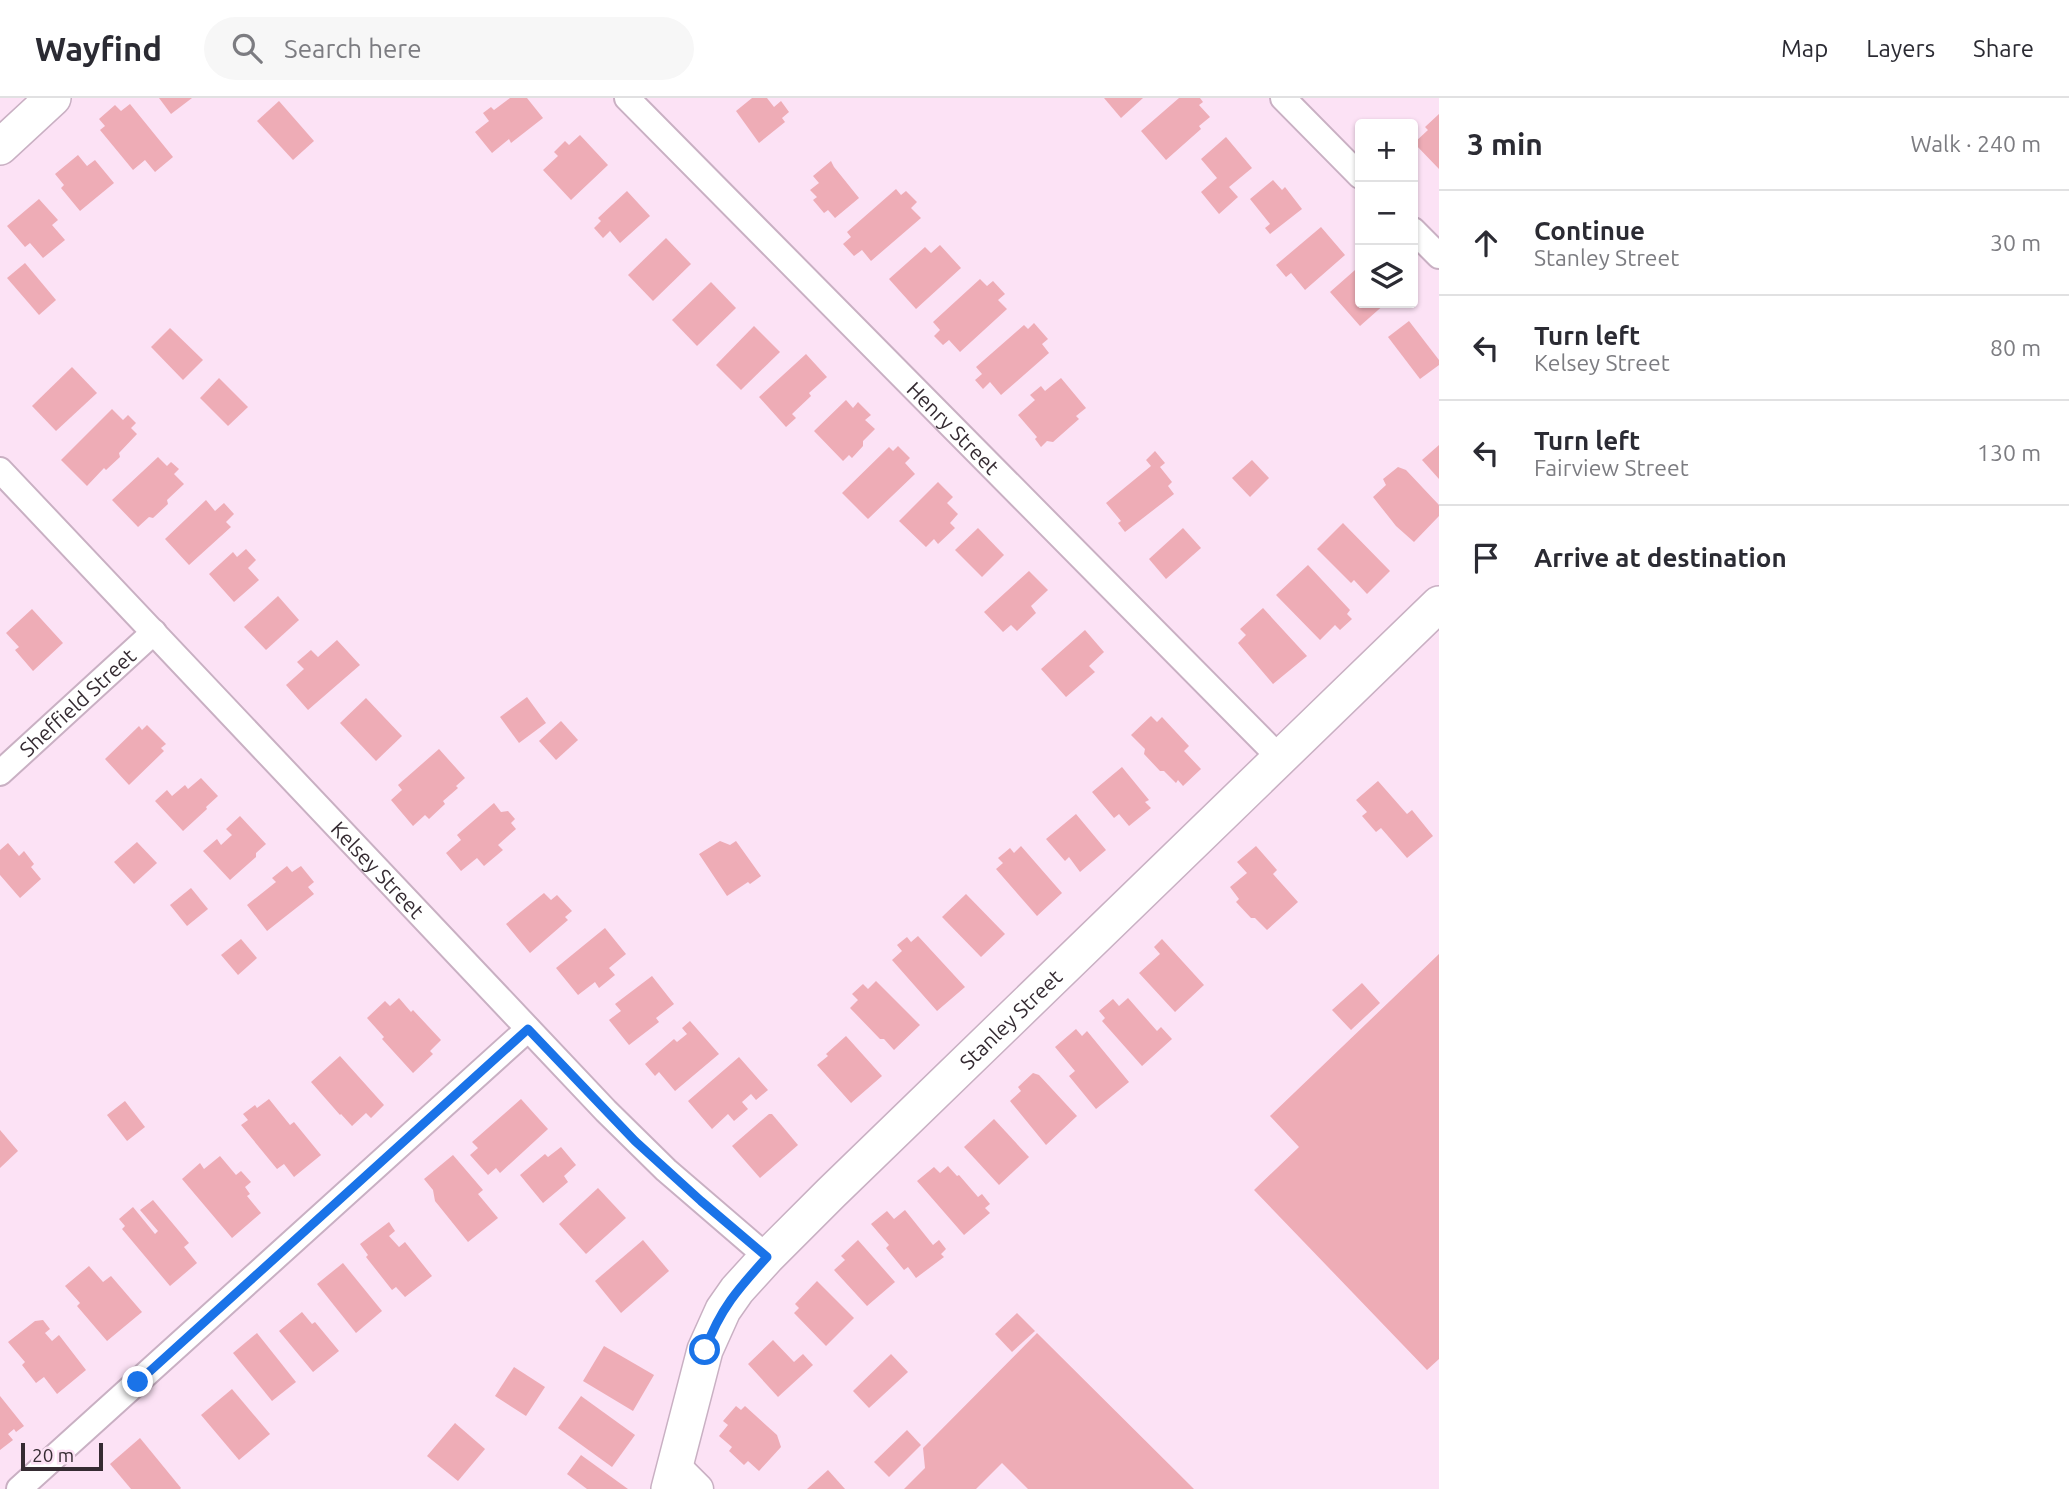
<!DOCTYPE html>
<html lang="en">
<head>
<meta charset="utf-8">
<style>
  body { margin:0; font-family:Ubuntu,sans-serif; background:#f7f7f7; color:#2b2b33 }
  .controls { position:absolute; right:21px; top:21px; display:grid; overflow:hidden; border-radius:7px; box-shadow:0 2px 5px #0004 }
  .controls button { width:63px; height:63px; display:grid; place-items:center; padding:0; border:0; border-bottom:2px solid #e1e1e2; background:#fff; color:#2b2b33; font:35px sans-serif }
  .scale { position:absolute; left:21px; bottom:18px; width:82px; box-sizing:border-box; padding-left:7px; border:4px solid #352b32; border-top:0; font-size:19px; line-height:24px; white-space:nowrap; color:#352b32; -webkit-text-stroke:5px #fce2f5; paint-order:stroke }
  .stop { position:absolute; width:21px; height:21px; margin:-16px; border:5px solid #1a73e8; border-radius:50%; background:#fff }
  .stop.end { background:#1a73e8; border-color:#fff; box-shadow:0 2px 7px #0008 }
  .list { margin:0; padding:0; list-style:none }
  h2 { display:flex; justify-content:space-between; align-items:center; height:91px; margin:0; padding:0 28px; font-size:30px }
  h2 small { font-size:23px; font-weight:400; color:#7c7c81 }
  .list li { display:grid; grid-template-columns:46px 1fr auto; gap:21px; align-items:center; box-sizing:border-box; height:105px; padding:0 28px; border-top:2px solid #e1e1e2 }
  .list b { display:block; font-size:26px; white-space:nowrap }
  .list p { margin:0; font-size:23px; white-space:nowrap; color:#7c7c81 }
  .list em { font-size:23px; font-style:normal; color:#7c7c81 }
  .icon { flex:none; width:38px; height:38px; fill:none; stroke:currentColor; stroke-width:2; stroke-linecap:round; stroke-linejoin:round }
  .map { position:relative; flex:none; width:1439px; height:1391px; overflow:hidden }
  header { display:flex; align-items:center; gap:42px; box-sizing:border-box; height:98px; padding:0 35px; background:#fff; border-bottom:2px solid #e1e1e2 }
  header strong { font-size:33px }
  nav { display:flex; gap:38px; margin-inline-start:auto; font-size:24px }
  .search { width:490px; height:63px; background:#f7f7f7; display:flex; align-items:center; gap:18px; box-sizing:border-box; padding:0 24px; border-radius:38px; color:#7c7c81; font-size:26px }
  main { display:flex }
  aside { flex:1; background:#fff }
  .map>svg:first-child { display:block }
  .building { fill:#eeacb6 }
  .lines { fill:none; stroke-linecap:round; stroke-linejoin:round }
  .minor-casing { stroke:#c9b0c3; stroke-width:28 }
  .tertiary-casing { stroke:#c9b0c3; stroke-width:33 }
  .secondary-casing { stroke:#c9b0c3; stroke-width:38 }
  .minor { stroke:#fff; stroke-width:24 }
  .tertiary { stroke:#fff; stroke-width:30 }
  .secondary { stroke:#fff; stroke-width:35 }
  .route { stroke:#1a73e8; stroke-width:9 }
  .labels { text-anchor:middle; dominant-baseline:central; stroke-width:5; stroke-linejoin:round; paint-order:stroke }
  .street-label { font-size:21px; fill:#352b32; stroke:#fce2f5 }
</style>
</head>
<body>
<header>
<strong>Wayfind</strong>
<div class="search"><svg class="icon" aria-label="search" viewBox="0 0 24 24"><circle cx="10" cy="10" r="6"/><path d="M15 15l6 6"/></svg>Search here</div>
<nav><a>Map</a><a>Layers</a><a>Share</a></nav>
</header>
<main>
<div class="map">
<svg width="1439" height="1391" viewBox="0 0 1439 1391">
  <rect width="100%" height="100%" fill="#fce2f5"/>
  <g class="building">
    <path d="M159,0H192L171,16Z"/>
    <path d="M510,0H527L543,20L511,45L509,41L492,55L475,34L489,23L483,15L491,9L494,12Z"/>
    <path d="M752,0H767L774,9L781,3L789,14L782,20L785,24L759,45L736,13Z"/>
    <path d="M1104,0H1143L1121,20Z"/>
    <path d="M1179,0H1200L1203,4L1199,7L1210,19L1199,28L1201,31L1166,62L1141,33Z"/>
    <path d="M279,3L314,43L293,62L257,23Z"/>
    <path d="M130,6L173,59L155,74L145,62L133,72L100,32L105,28L99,21L115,7L121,13Z"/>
    <path d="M1439,16V71L1414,45L1428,32L1425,29Z"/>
    <path d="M580,37L608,67L571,102L543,72L558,58L554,54L565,43L569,47Z"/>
    <path d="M1226,39L1252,70L1229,89L1238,99L1219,116L1201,94L1217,80L1201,61Z"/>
    <path d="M78,57L87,68L95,62L114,85L80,113L61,90L64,87L55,76Z"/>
    <path d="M831,63L834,69L859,100L835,120L828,112L824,115L813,102L817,99L810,92L819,85L813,78Z"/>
    <path d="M1273,82L1282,92L1285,89L1302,111L1270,136L1265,130L1270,126L1250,101Z"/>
    <path d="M896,91L901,97L906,93L917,104L911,110L921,120L871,163L862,152L854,158L843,146L851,139L847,134Z"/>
    <path d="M627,93L650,118L620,145L610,133L603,140L594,130L601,123L598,120Z"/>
    <path d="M39,101L58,122L52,127L65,142L43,160L30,145L25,149L7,128Z"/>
    <path d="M1321,129L1345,157L1305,192L1291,175L1286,179L1276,167Z"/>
    <path d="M666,140L691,166L653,203L628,177Z"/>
    <path d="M940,147L961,170L916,211L889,181L925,149L931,155Z"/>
    <path d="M25,165L56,202L39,217L7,180Z"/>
    <path d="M1355,172L1360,177V205H1386L1360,228L1330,194Z"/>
    <path d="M980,181L987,188L993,183L1005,196L998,202L1007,211L960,254L949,242L943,247L934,238L940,232L933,224Z"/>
    <path d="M711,184L736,210L697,248L672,222Z"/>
    <path d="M1409,223L1439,262V267L1420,281L1388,239Z"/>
    <path d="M1034,225L1048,241L1042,246L1049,255L1001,297L990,284L983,291L975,282L982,276L976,269L1024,227L1028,231Z"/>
    <path d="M754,228L780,254L741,292L716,267Z"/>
    <path d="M170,230L203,262L183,282L151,249Z"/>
    <path d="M806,256L827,279L809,295L811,298L792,316L796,320L786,329L759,299Z"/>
    <path d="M72,269L97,295L56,333L32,308Z"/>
    <path d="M219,280L248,309L228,328L200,300Z"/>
    <path d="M1061,280L1086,310L1076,318L1079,321L1053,344L1047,343L1041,349L1035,341L1037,339L1018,317L1035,302L1030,297L1041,288L1045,293Z"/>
    <path d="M846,302L853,310L858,304L871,317L865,322L875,331L863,343V348L852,360L849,357L843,363L814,333Z"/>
    <path d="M112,311L123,322L128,317L136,325L131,330L137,336L119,355L120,359L106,372L104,370L87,388L61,362Z"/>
    <path d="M1439,347V381L1422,362Z"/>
    <path d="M898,348L910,360L905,365L915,376L868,421L842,395L889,349L893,353Z"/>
    <path d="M1155,353L1165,365L1160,369L1172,384L1168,388L1174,396L1125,434L1118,425L1121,423L1106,405L1151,368L1146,362Z"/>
    <path d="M158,359L167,368L171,364L179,371L174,376L184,386L167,402L168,406L153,420L149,419L138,429L112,402Z"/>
    <path d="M1252,362L1269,380L1250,399L1232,380Z"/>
    <path d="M1398,369L1406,372L1439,407V418L1414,444L1396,428L1373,399L1386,387L1383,381Z"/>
    <path d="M938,384L953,399L947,405L958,416L950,425L955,430L938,446L934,441L926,449L899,423Z"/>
    <path d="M206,402L215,413L224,405L234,416L226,424L231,429L189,467L165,441Z"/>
    <path d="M1343,425L1390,473L1367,496L1354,482L1351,485L1317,451Z"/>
    <path d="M978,430L1004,457L982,479L955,452Z"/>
    <path d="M1183,430L1201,450L1166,481L1149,461Z"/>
    <path d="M246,451L256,462L248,470L259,482L234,504L209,476L233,454L237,459Z"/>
    <path d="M1308,467L1350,512L1347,516L1352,521L1340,532L1335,527L1320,542L1276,497Z"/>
    <path d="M1029,473L1048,492L1031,508L1036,515L1017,533L1011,527L1003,534L984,514Z"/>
    <path d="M278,498L299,522L266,552L244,529Z"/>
    <path d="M1263,510L1307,558L1273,586L1238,545L1246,537L1240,531Z"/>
    <path d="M32,511L63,545L33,573L15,552L19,549L6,535Z"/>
    <path d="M1085,532L1104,554L1089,568L1095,574L1066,599L1041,571Z"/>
    <path d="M337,542L360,567L308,612L286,587L304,571L297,564L311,552L318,559Z"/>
    <path d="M527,599L546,625L519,645L500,619Z"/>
    <path d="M366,600L402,638L376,663L340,625Z"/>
    <path d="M1151,618L1157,624L1162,619L1189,648L1184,653L1201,671L1183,688L1178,682L1176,685L1164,673H1160L1144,656L1145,651L1131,637Z"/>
    <path d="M561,623L578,642L556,662L539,643Z"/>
    <path d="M147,627L166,646L161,650L164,653L129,687L105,661L139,628L142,632Z"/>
    <path d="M439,651L465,680L456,688L458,690L443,703L445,706L429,721L425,717L413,728L391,702L402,692L398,687Z"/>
    <path d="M1122,669L1149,702L1145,704L1151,710L1129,728L1119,716L1114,720L1092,694Z"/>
    <path d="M201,680L218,698L206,709L207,711L183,733L155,703L167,692L172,698L185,687L188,691Z"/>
    <path d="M1378,683L1407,716L1412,712L1433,738L1407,760L1381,730L1376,734L1362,718L1367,714L1356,702Z"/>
    <path d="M494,705L501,714L508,713L515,721L511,725L516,731L498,747L503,752L484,768L477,760L461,773L446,755L461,742L457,737Z"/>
    <path d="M1076,716L1106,752L1080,774L1069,759L1065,763L1046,741Z"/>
    <path d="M240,718L266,746L256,755V759L230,782L203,753L217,741L221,747L232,737L226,731Z"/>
    <path d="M720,743L730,747L736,743L761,778L750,786L748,784L727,798L699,756Z"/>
    <path d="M137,744L157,765L134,786L114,764Z"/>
    <path d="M8,745L19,758L24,753L34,766L31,769L41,781L20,800L0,777V752Z"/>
    <path d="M1021,748L1062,795L1037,818L996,771L1003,765L998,760L1010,750L1014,755Z"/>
    <path d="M1256,748L1277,772L1273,776L1298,804L1267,832L1255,820H1251L1236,804L1239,801L1230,789L1247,775L1237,764Z"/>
    <path d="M287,768L292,774L301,768L314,784L308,789L314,796L267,833L247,807L276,784L272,780Z"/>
    <path d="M191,790L208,811L187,828L170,807Z"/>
    <path d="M544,795L551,802L557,797L572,813L565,819L568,822L530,855L506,826Z"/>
    <path d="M966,796L1005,836L981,859L942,819Z"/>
    <path d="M605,830L626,856L609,870L615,877L599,890L595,884L578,897L556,870Z"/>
    <path d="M918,838L965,889L937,913L892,862L902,853L897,847L907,839L911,844Z"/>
    <path d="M241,841L257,860L238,877L221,857Z"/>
    <path d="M1162,841L1204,887L1175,914L1139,875L1160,856L1154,849Z"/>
    <path d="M1439,856V1261L1427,1272L1254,1092L1299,1049L1270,1018Z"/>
    <path d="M652,878L674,906L656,920L659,924L629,947L609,922L621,913L615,906Z"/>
    <path d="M876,883L920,927L894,952L884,941H880L850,910L858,902L852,896L863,886L868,891Z"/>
    <path d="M1362,885L1380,905L1351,932L1332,912Z"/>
    <path d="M399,900L411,914L413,912L441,942L430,953L433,956L413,975L382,941L384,939L367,920L385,903L390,908Z"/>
    <path d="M1128,900L1157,933L1161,929L1172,941L1142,968L1102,923L1105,920L1099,913L1113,901L1119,908Z"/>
    <path d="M690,923L719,956L675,993L659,974L655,978L645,966L674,941L677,944L687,936L682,930Z"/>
    <path d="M1076,931L1082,938L1087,933L1129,984L1096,1011L1069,978L1075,973L1055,949Z"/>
    <path d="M846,938L882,978L851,1005L817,967L828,958L826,956Z"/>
    <path d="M340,958L384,1007L371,1020L366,1015L352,1028L341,1016L340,1017L311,984Z"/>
    <path d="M739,959L768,992L756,1002L751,996L742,1004L748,1011L734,1023L728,1016L712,1031L688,1003Z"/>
    <path d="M1033,975L1039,977L1077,1018L1046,1047L1010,1003L1021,993L1018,989Z"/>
    <path d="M269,1001L290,1027L294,1024L321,1057L294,1079L284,1066L277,1071L241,1027L248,1022L243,1016L255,1007L257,1010Z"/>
    <path d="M521,1001L548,1031L500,1075L496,1070L488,1077L470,1057L478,1050L472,1044Z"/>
    <path d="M125,1003L145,1029L127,1043L107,1017Z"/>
    <path d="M769,1016H772L798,1047L760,1080L732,1048Z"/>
    <path d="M994,1021L1029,1059L999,1087L964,1049Z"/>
    <path d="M0,1032L18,1053L0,1070Z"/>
    <path d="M561,1049L576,1067L564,1078L568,1084L543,1105L520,1077L545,1056L548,1059Z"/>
    <path d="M453,1057L483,1092L478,1096L498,1120L468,1144L435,1103L433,1092L424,1081Z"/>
    <path d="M220,1058L236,1077L241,1073L251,1084L245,1089L250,1096L247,1098L261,1115L232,1140L182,1081L200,1065L204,1071Z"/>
    <path d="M948,1068L957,1078L959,1077L978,1099L982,1096L990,1106L985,1110L990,1115L964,1137L917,1083L934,1069L940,1075Z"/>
    <path d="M598,1090L626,1120L586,1156L559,1126Z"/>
    <path d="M153,1102L189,1145L184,1149L197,1165L170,1188L122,1131L125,1128L119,1121L133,1109L155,1136L158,1133L140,1112Z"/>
    <path d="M905,1112L933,1147L939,1142L946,1151L941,1156L944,1159L916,1180L908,1169L904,1172L886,1150L889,1147L871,1126L887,1113L894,1121Z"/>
    <path d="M389,1124L395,1133L389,1138L399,1149L405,1144L432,1178L405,1199L396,1189L392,1192L366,1159L368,1157L360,1146Z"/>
    <path d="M643,1142L669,1173L621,1215L595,1183Z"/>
    <path d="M858,1142L895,1184L867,1208L834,1172L845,1162L841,1158Z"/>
    <path d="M343,1165L382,1213L356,1235L317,1186Z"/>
    <path d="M89,1168L103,1184L111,1178L142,1214L107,1243L77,1208L80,1205L65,1188Z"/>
    <path d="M817,1183L854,1220L826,1248L794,1215L799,1210L795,1206Z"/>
    <path d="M302,1214L312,1226L315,1224L339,1253L313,1274L279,1233Z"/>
    <path d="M1017,1215L1035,1233L1012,1254L995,1236Z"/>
    <path d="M43,1222L50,1231L45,1235L52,1243L59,1237L86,1272L57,1296L44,1279L36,1285L22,1267L25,1264L8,1244L35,1223Z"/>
    <path d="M257,1235L296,1284L272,1303L233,1255Z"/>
    <path d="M1037,1235L1194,1391H1028L1002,1365L976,1391H904L925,1370L923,1350Z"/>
    <path d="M773,1242L794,1264L803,1256L813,1267L778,1299L748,1266Z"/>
    <path d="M604,1248L654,1277L633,1313L583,1283Z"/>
    <path d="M891,1256L908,1274L869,1310L853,1293Z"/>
    <path d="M514,1269L545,1289L526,1318L495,1298Z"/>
    <path d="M232,1291L270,1336L239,1362L201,1317Z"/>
    <path d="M0,1298L24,1328L16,1334L14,1331L8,1336L13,1342L0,1352Z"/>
    <path d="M581,1298L635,1337L612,1369L558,1330Z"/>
    <path d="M736,1308L741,1312L745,1308L777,1337L781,1349L759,1373L748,1363L744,1367L729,1353L732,1349L719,1338L728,1327L723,1323Z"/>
    <path d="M455,1325L485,1351L458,1383L427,1358Z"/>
    <path d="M907,1332L921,1347L889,1379L874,1364Z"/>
    <path d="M140,1340L181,1390L180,1391H131L110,1366Z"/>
    <path d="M581,1357L628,1391H587L567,1376Z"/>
    <path d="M828,1372L845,1391H807Z"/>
  </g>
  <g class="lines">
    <defs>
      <g id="minor">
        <path id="s1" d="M627,0L1280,660"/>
        <path d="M1283,0L1360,78"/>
        <path d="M1413,132L1439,158"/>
        <path id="s2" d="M0,372L606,1013L666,1072L767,1159"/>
        <path id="s3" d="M0,675L154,534"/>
        <path d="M19,1391L528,931"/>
      </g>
      <path id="tertiary" d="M675,1368L698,1391"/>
      <g id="secondary">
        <path d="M0,49L53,0"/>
        <path id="s4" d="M669,1391L705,1252L723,1212L737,1192L767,1159L831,1095L1439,506"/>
      </g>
    </defs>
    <use href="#minor" class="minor-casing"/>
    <use href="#tertiary" class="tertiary-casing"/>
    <use href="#secondary" class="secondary-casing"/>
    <use href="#minor" class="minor"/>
    <use href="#tertiary" class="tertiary"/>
    <use href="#secondary" class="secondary"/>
  </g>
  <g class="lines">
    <path class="route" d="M138,1284L528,931L635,1043L701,1103L767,1159C738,1191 720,1211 705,1252"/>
  </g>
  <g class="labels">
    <g class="street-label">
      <text stroke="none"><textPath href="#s1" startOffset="464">Henry Street</textPath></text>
      <text stroke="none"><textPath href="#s3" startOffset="105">Sheffield Street</textPath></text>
      <text stroke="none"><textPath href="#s2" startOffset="550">Kelsey Street</textPath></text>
      <text stroke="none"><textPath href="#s4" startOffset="597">Stanley Street</textPath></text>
    </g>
  </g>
</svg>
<div class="controls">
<button>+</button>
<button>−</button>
<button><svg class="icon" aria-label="layers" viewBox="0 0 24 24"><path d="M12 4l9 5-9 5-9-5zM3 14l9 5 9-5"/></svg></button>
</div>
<div class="scale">20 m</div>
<div class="stop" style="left:705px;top:1252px"></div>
<div class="stop end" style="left:138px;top:1284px"></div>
</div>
<aside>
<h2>3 min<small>Walk · 240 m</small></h2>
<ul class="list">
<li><svg class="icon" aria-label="ahead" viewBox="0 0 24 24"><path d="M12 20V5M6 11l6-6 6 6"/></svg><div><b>Continue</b><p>Stanley Street</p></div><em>30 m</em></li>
<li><svg class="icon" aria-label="left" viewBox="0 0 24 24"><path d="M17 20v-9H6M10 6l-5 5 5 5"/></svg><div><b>Turn left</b><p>Kelsey Street</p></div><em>80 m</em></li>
<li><svg class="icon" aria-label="left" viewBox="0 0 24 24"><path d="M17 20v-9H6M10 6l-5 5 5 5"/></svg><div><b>Turn left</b><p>Fairview Street</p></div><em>130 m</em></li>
<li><svg class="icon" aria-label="arrive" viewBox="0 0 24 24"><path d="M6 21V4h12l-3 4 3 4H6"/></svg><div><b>Arrive at destination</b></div></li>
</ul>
</aside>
</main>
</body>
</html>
